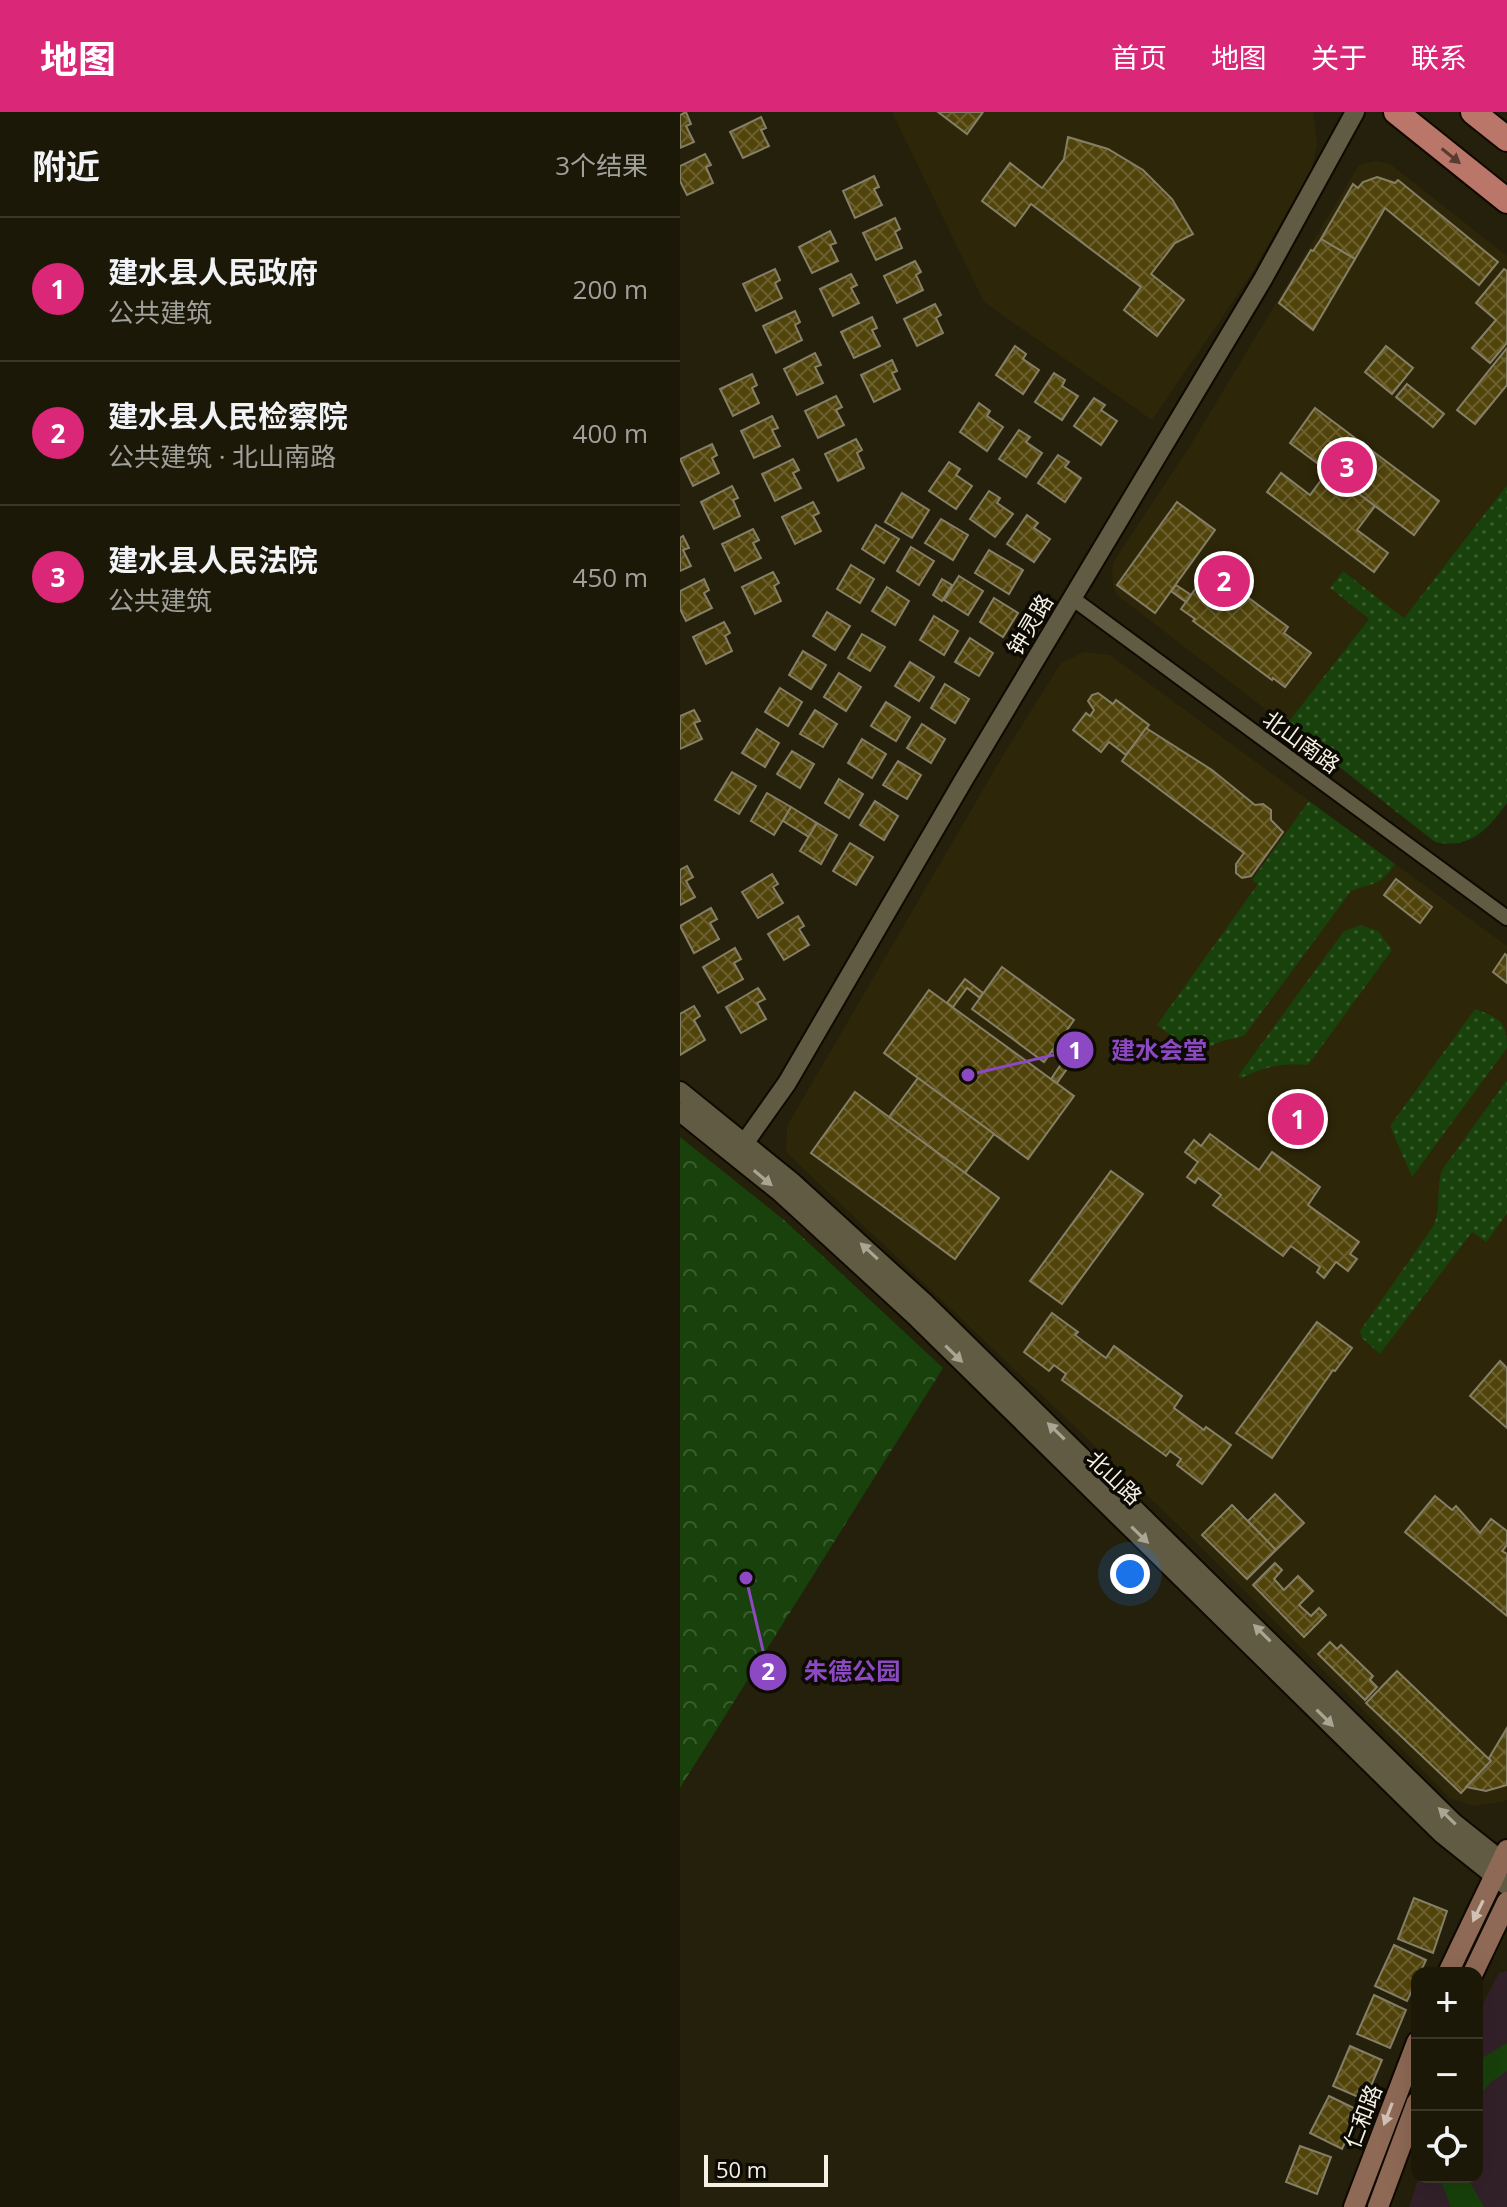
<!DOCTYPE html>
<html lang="zh">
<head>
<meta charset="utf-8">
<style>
  body { margin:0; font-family:"Open Sans","Noto Sans SC",sans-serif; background:#252112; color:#f1f3f6 }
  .controls { position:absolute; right:24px; bottom:24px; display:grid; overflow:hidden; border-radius:16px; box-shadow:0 8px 32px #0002 }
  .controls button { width:72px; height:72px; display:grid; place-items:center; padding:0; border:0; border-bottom:2px solid #3a3729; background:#1c1808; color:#f1f3f6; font:40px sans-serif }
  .scale { position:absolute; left:24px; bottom:20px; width:124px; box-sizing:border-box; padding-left:8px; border:4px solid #f4f0e3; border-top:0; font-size:22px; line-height:28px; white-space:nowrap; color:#f4f0e3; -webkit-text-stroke:6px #0c0a03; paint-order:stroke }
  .you { position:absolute; left:450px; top:1462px; width:28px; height:28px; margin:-20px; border:6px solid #fff; border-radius:50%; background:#1a73e8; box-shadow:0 0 0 12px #1a73e833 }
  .badge { display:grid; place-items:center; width:52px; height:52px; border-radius:50%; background:#db2777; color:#fff; font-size:26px; font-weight:700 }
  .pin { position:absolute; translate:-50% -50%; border:4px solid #fff; box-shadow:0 2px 8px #0006 }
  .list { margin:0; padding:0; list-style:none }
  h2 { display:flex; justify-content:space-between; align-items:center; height:104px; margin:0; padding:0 32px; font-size:34px }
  h2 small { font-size:26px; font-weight:400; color:#a0a09c }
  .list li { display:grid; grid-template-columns:52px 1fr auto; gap:24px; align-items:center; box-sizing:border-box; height:144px; padding:0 32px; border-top:2px solid #3a3729 }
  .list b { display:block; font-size:30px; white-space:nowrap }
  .list p { margin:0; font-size:26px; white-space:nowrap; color:#a0a09c }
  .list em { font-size:26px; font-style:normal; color:#a0a09c }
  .icon { flex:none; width:44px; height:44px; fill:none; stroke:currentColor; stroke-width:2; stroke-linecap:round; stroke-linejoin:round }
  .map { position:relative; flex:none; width:827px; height:2095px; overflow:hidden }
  header { display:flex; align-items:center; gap:48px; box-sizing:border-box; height:112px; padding:0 40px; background:#db2777; color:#fff }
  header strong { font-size:38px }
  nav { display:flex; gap:44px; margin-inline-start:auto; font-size:28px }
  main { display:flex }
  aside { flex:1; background:#1c1808 }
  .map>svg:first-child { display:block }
  .built { fill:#2e2609 }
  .education { fill:#332129 }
  .grass { fill:url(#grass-dots) }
  .park { fill:url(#park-crowns) }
  .pitch { fill:#18410b }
  .building { fill:url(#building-cross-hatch); stroke:#857f67; stroke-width:2 }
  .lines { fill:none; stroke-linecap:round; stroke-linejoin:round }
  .minor-casing { stroke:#0f0900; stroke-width:18 }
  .tertiary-casing { stroke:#0f0900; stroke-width:22 }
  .secondary-casing { stroke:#0f0900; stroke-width:24 }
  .primary-casing { stroke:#0f0900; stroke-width:28 }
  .minor { stroke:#615b44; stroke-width:14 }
  .tertiary { stroke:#615b44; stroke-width:18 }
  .secondary { stroke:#8e6956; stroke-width:20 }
  .primary { stroke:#ba7769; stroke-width:24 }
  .oneway { fill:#5a3b31 }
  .oneway2 { fill:#aaa694 }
  .oneway3 { fill:#d0c1b2 }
  .labels { text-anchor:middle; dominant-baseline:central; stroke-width:7; stroke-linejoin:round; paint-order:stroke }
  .street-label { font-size:22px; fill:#f4f0e3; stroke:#0c0a03 }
  .leader { fill:none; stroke:#8d49c4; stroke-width:3 }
  .callout-dot { fill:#8d49c4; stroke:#0c0a03; stroke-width:3 }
  .mark-label { font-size:24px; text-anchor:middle; font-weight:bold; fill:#fff }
  .callout-label { font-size:24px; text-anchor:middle; font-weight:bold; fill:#8d49c4; stroke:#0c0a03; stroke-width:7; stroke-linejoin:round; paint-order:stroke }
</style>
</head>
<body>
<header>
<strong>地图</strong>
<nav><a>首页</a><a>地图</a><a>关于</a><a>联系</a></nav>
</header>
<main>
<aside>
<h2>附近<small>3个结果</small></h2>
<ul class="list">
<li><span class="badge">1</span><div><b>建水县人民政府</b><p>公共建筑</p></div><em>200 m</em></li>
<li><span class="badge">2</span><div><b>建水县人民检察院</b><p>公共建筑 · 北山南路</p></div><em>400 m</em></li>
<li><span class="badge">3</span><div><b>建水县人民法院</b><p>公共建筑</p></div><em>450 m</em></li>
</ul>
</aside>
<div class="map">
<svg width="827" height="2095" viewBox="0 0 827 2095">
  <defs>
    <pattern id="grass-dots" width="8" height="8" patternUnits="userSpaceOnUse" patternTransform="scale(2)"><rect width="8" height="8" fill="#18410b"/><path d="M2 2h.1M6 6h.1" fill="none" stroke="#3a5d2e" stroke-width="1.8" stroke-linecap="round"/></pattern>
    <pattern id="park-crowns" width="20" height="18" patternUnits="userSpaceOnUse" patternTransform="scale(2)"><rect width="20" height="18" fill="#18410b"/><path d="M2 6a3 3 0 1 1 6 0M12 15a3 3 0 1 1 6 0" fill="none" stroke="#3a5d2e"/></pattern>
    <pattern id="building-cross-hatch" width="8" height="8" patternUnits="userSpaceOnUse" patternTransform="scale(2)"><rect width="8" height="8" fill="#51440b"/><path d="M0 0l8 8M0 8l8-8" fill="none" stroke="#6b5f2e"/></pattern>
  </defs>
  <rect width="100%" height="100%" fill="#25200b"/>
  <g class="built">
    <path d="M212,0H633L637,32L631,59L567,169L472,308L304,190Z"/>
    <path d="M695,49L710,52L827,144V373L724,506L663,459L650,476L689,507L606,613L437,483L433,474L432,456L434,449L510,334L679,53Z"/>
    <path d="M404,540L430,543L827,834V1688L822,1690L793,1694L770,1686L514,1428L106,1040L107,1014L325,640L381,551Z"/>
  </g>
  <path class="education" d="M827,1859V2095H729L739,2065H797V1903L819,1861Z"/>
  <g class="grass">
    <path d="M827,373V691C808,717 790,738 755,730L606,613L689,507L650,476L663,459L724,506Z"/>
    <path d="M629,689L715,752C698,776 696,769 671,779L564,924L542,929L515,941L477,913L578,772L572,768Z"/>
    <path d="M681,813L698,819L712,838L628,953C603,950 584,955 561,966L558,964L664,819Z"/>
    <path d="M795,897C819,906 827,909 827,936L732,1065L710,1014Z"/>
    <path d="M827,968V1102L806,1130L792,1120L700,1242L682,1226L680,1219L754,1113C761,1094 756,1076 762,1058Z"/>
  </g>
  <path class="park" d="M0,1025L104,1108L263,1256L0,1676Z"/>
  <g class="pitch">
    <path d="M827,1931V1959L811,1970L797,1987V1949Z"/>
    <path d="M759,2065H787L804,2095H771Z"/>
  </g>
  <g class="building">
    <path d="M6,0L11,12L6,14L14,30L0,36V3Z"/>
    <path d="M258,0H303L287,22Z"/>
    <path d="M81,5L86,16L81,18L89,34L63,46L50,20Z"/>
    <path d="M388,25L428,37L463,58L492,87L513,122L495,131L471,162L504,188L477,224L444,198L461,175L351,92L335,114L302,89L330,51L362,76L384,47Z"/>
    <path d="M25,42L31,53L26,55L33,71L7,83L0,69V54Z"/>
    <path d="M194,64L199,75L194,77L202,93L175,106L163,79Z"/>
    <path d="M697,65L715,71L718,68L818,150L799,173L705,96L675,147L641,127L673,72L678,76L683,70Z"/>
    <path d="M215,106L220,117L215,120L222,136L196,148L183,121Z"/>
    <path d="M150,119L156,131L150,133L158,149L132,161L119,135Z"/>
    <path d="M641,127L675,147L633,218L599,191L631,138L633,139Z"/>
    <path d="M235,149L241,160L236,163L243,178L217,191L204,164Z"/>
    <path d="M95,157L100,168L95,171L102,186L76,199L63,172Z"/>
    <path d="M824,157L827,159V231L810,251L792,236L816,208L796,191Z"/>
    <path d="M171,162L177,173L171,176L179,191L153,204L140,177Z"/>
    <path d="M255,192L261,203L256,206L263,221L237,234L224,207Z"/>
    <path d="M115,199L120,210L115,213L122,228L96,241L83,214Z"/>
    <path d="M192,205L197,216L192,218L200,234L174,246L161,220Z"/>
    <path d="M335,234L346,242L343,247L359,258L343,282L316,263Z"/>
    <path d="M706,234L733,256L712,282L685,260Z"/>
    <path d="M827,236V273L795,312L777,298Z"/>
    <path d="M135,241L141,253L135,255L143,271L117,283L104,257Z"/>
    <path d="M212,248L217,259L212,261L220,277L194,290L181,263Z"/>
    <path d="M374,261L385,268L382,274L398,284L382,308L355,290Z"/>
    <path d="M72,262L77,273L72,276L79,291L53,304L40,277Z"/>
    <path d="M727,272L764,302L753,315L716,285Z"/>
    <path d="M156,284L162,295L156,298L164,313L138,326L125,299Z"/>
    <path d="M414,286L425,293L421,298L437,309L421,333L394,314Z"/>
    <path d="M299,291L310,299L307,304L323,315L307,339L280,320Z"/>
    <path d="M635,296L759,389L734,423L610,331Z"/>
    <path d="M92,304L98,316L92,318L100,334L74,346L61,319Z"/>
    <path d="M339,318L350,325L346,330L362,341L346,365L319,347Z"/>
    <path d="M176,327L182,338L177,341L184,356L158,369L145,342Z"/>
    <path d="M32,332L37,343L32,346L39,361L13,374L0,347Z"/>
    <path d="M378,343L389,350L385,355L401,366L385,390L358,371Z"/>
    <path d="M113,347L119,358L113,361L121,376L95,389L82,362Z"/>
    <path d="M269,350L280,357L276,363L292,374L276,397L249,379Z"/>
    <path d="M648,359L695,394L677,418L708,441L694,460L587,380L601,361L630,383Z"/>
    <path d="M52,374L58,386L53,388L60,404L34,417L21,390Z"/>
    <path d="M309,379L320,386L317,391L333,402L315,425L290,407Z"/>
    <path d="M222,381L249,398L232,426L205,410Z"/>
    <path d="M133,390L139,401L133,404L141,419L115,432L102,405Z"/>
    <path d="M497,390L535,418L475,501L437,473Z"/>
    <path d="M347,403L358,411L354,416L370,427L354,450L327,432Z"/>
    <path d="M261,407L288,423L273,448L245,431Z"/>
    <path d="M196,413L219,427L204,451L182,437Z"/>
    <path d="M73,417L79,428L73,431L81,446L55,459L42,432Z"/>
    <path d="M3,424L9,436L3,438L11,454L0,459V426Z"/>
    <path d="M231,435L254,449L239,473L217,459Z"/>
    <path d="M309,438L343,458L329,482L295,461Z"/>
    <path d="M171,453L194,467L180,491L157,477Z"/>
    <path d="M93,460L99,471L94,474L101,489L75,502L62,475Z"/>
    <path d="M526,462L558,486L562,481L608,515L604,521L631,541L605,575L593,566L592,568L513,509L515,507L501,497Z"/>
    <path d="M279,464L303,479L288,503L264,488Z"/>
    <path d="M24,467L29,478L24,481L32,496L6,509L0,497V479Z"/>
    <path d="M262,467L272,473L262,489L253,483Z"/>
    <path d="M496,473L511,483L506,490L491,479Z"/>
    <path d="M207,475L229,489L215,513L192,499Z"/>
    <path d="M314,486L338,501L323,525L300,510Z"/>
    <path d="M147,500L170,514L155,538L133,524Z"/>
    <path d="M254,504L278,519L264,543L240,528Z"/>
    <path d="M44,510L50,521L45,524L52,539L26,552L13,525Z"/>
    <path d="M182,522L205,535L190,559L168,546Z"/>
    <path d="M290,526L313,541L299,564L275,550Z"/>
    <path d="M123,539L146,553L131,577L109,563Z"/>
    <path d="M230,550L254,565L239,589L215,574Z"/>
    <path d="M159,561L181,575L166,599L144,585Z"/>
    <path d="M265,572L289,587L275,611L251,596Z"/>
    <path d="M100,576L122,590L108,614L85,600Z"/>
    <path d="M418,581L433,592L436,588L469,613L446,643L429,630L421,640L393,618L406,601L410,604L414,598L408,589L412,583Z"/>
    <path d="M206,590L230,605L216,629L191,614Z"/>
    <path d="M14,598L20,609L14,611L22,627L0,637V604Z"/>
    <path d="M135,598L157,612L143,635L120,622Z"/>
    <path d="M242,612L265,627L251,651L227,636Z"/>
    <path d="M466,616L532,658L575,693L583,692L591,698V708L603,720L571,764L562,766L556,761V752L564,741L442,649Z"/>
    <path d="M77,617L99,631L85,655L62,641Z"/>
    <path d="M182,627L206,642L192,666L168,651Z"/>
    <path d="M112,639L134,652L120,676L97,662Z"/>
    <path d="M218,649L241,663L227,687L203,673Z"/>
    <path d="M52,660L76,674L59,702L35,688Z"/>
    <path d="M159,667L183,682L169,706L145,691Z"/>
    <path d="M87,681L111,695L94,723L71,709Z"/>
    <path d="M195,689L218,704L204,728L180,713Z"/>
    <path d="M111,695L137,711L129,725L103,709Z"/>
    <path d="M137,711L157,723L141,752L120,739Z"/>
    <path d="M170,731L193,745L176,773L153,759Z"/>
    <path d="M7,754L13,765L6,769L15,785L0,793V758Z"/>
    <path d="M92,762L98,772L93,775L103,791L78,806L62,780Z"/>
    <path d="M716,767L752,795L740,811L704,783Z"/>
    <path d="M31,796L37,807L30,811L39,827L14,841L0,814Z"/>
    <path d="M118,804L124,814L119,817L129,833L104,848L88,822Z"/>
    <path d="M55,836L61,847L54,851L63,867L38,881L23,855Z"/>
    <path d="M825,842L827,844V871L813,860Z"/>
    <path d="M322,855L394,908L364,950L292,897Z"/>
    <path d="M285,867L303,881L300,886L287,876L273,895L267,891Z"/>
    <path d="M78,876L85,887L77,891L86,907L61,921L46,895Z"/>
    <path d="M249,878L394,984L348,1047L204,941Z"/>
    <path d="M14,894L20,904L14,908L25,928L0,943V902Z"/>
    <path d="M376,933L394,947L377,971L371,967L384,948L372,939Z"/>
    <path d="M238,966L314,1022L285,1061L209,1005Z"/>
    <path d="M175,980L319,1086L275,1147L131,1041Z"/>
    <path d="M530,1022L579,1058L592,1040L640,1075L628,1093L679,1130L670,1142L677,1147L668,1159L656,1150L644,1166L637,1160L640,1155L611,1134L603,1144L533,1093L541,1083L518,1066L515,1071L507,1065L518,1050L505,1040L514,1028L521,1034Z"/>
    <path d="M431,1059L463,1082L382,1192L350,1169Z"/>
    <path d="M372,1201L398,1220L395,1223L426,1246L434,1234L502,1284L494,1296L524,1318L526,1315L551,1333L522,1372L497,1353L501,1347L490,1339L486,1344L382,1268L386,1262L374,1253L369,1259L344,1240Z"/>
    <path d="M637,1210L672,1236L655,1259L653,1258L592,1346L556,1321Z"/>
    <path d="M820,1249L827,1256V1316L790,1284Z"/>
    <path d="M595,1382L624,1411L596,1438L568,1409Z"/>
    <path d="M755,1384L772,1398L776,1394L800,1421L811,1407L827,1419V1433L822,1439L827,1442V1504L725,1420Z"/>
    <path d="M552,1393L596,1438L567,1467L522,1423Z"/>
    <path d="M595,1451L602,1458L594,1467L604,1478L618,1464L633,1479L619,1493L631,1504L639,1496L646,1503L624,1525L573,1473Z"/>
    <path d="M650,1530L657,1537L661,1533L693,1564L690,1568L697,1575L685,1588L638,1542Z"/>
    <path d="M717,1559L811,1649L781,1681L686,1591Z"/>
    <path d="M827,1616V1673L806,1679L786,1675L811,1649L809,1646Z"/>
    <path d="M734,1786L767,1799L753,1841L718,1827Z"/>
    <path d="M714,1833L746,1848L740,1861H737V1868L727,1889L695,1874Z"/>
    <path d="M694,1883L726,1898L710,1936L677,1922Z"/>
    <path d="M670,1934L702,1948L685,1988L653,1974Z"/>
    <path d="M649,1984L680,1999L662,2037L630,2021Z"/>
    <path d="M620,2034L651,2045L637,2082L606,2070Z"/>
  </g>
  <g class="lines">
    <defs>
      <path id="minor" d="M392,486L827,806"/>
      <g id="tertiary">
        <path d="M0,979L111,1069L245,1191L773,1710L827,1753"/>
        <path d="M0,1000L101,1081L234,1203L762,1722L827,1774"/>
        <path d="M56,1043L107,971L283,669L583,167L675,0"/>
      </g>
      <g id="secondary">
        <path d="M768,1861L827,1738"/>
        <path d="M793,1861L827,1790"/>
        <path d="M674,2095L737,1930"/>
        <path d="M698,2095L737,1990"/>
      </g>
      <g id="primary">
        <path d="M716,0L827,89"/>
        <path d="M793,0L827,27"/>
      </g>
    </defs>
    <use href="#minor" class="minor-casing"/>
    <use href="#tertiary" class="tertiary-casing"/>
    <use href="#secondary" class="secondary-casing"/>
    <use href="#primary" class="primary-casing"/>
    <use href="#minor" class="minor"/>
    <use href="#tertiary" class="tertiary"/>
    <use href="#secondary" class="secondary"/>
    <use href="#primary" class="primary"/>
  </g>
  <defs><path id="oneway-solid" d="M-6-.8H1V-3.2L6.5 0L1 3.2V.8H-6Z" transform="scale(2)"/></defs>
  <use class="oneway" href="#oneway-solid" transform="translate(771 44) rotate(39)"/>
  <g class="oneway2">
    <use href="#oneway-solid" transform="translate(83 1066) rotate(40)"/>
    <use href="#oneway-solid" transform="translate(189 1139) rotate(-137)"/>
    <use href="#oneway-solid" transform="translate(274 1242) rotate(44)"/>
    <use href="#oneway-solid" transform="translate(376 1319) rotate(-136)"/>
    <use href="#oneway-solid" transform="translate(460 1423) rotate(44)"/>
    <use href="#oneway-solid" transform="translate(582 1521) rotate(-135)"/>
    <use href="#oneway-solid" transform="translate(645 1606) rotate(45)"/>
    <use href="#oneway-solid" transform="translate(767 1704) rotate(-136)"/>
  </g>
  <g class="oneway3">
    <use href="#oneway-solid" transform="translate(798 1799) rotate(116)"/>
    <use href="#oneway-solid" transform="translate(708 2002) rotate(111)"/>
  </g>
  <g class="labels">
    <g class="street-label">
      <text transform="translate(349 512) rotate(-59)">钟灵路</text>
      <text transform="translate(622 629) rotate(36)">北山南路</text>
      <text transform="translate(435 1365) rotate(44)">北山路</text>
      <text transform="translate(682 2004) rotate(-69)">仁和路</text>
    </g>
  </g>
  <path class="leader" d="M288 963L395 938M66 1466L88 1560"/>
  <g class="callout-dot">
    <circle cx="288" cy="963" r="8"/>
    <circle cx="66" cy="1466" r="8"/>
    <circle cx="395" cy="938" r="20"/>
    <circle cx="88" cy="1560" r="20"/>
  </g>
  <g class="mark-label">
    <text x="395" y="947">1</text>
    <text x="88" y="1568">2</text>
  </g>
  <g class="callout-label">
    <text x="479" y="947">建水会堂</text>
    <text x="172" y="1568">朱德公园</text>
  </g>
</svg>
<div class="controls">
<button>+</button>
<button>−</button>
<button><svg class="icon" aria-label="locate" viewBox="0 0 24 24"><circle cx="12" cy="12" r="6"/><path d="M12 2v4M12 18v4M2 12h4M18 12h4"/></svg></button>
</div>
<div class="scale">50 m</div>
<div class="you"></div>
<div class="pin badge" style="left:618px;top:1007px">1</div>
<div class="pin badge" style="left:544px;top:469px">2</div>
<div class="pin badge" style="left:667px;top:355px">3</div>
</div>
</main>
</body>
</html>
